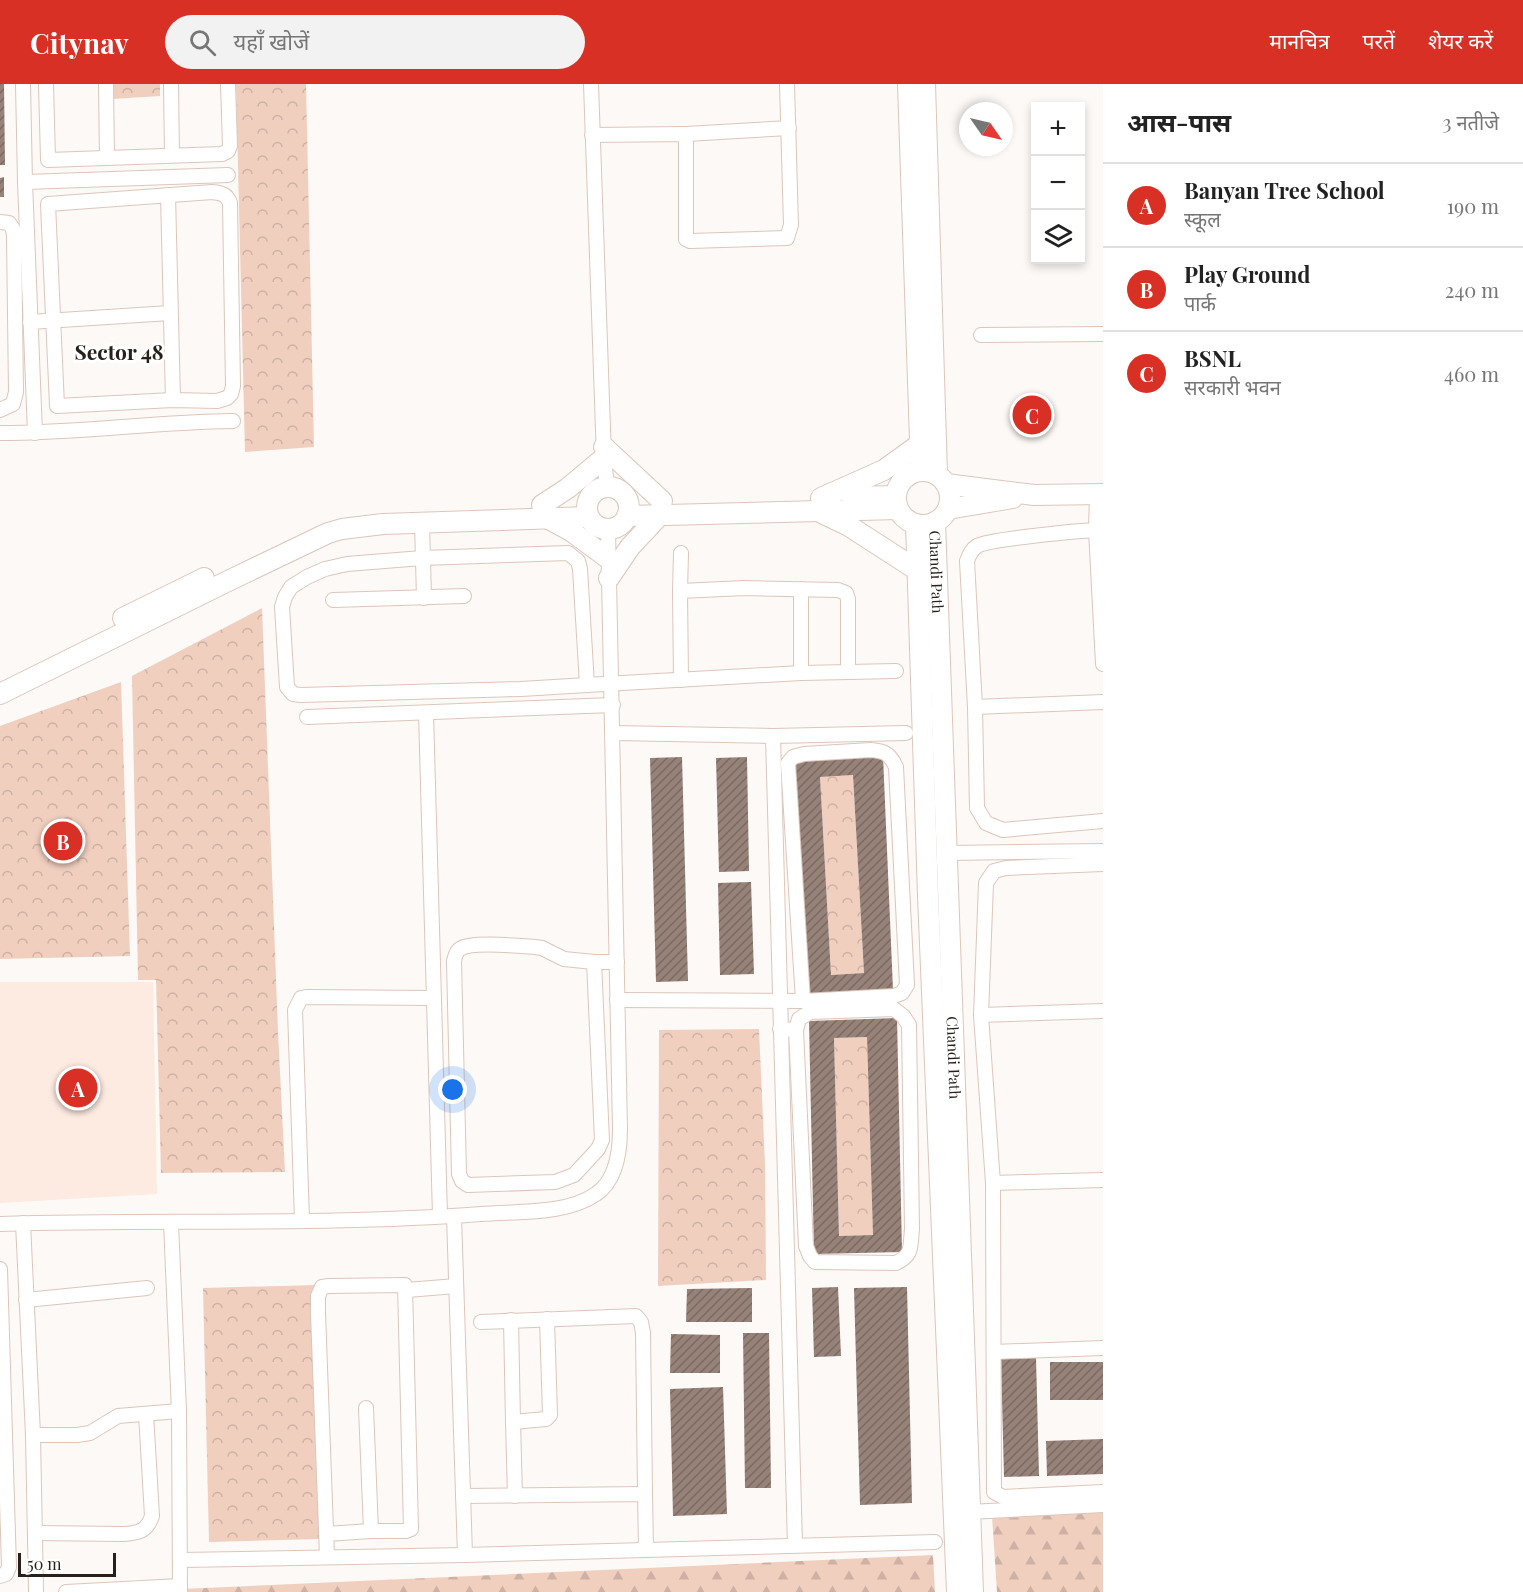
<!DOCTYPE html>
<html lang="hi">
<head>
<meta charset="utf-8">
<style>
  body { margin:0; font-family:"Playfair Display","Noto Sans Devanagari",serif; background:#f2f2f2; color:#222 }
  .controls { position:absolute; right:18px; top:18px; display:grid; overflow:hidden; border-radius:0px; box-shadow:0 3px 9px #0003 }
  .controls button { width:54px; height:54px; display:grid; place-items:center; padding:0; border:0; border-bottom:2px solid #e0e0e0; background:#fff; color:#222; font:30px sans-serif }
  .compass { position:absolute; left:959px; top:18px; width:54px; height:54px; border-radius:50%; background:#fff; box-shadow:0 3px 9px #0003; rotate:124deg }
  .scale { position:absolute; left:18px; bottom:15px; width:98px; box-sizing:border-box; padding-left:6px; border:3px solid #28201b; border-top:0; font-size:16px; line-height:21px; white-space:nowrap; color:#28201b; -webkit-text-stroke:4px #fff; paint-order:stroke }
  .you { position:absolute; left:453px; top:1006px; width:21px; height:21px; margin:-15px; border:4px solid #fff; border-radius:50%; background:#1a73e8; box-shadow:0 0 0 9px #1a73e833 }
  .badge { display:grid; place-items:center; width:39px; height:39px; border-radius:50%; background:#d93025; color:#fff; font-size:20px; font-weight:700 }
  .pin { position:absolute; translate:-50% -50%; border:3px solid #fff; box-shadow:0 2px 6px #0006 }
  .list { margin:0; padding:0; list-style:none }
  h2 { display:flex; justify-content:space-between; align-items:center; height:78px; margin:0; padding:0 24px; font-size:26px }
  h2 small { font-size:20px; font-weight:400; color:#767676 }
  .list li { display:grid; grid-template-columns:39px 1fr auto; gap:18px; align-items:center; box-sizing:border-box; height:84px; padding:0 24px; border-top:2px solid #e0e0e0 }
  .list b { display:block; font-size:22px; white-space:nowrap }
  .list p { margin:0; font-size:20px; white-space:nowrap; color:#767676 }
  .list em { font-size:20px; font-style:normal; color:#767676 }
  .icon { flex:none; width:33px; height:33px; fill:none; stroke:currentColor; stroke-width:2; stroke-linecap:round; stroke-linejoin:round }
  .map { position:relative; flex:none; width:1103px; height:1508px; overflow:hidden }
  header { display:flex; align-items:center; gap:36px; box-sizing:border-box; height:84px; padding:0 30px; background:#d93025; color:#fff }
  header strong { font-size:28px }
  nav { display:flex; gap:33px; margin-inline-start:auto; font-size:21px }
  .search { width:420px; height:54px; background:#f2f2f2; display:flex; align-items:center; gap:15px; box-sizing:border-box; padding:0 21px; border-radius:33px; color:#767676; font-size:22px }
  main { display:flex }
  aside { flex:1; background:#fff }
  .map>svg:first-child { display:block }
  .built { fill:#fdeae1 }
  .forest { fill:url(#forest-firs) }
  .park { fill:url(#park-crowns) }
  .building { fill:url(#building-hatch); fill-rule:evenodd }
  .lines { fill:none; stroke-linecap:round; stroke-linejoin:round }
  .street-casing { stroke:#dcc6bb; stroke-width:16 }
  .secondary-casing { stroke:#dcc6bb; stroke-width:22 }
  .street { stroke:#fff; stroke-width:14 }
  .secondary { stroke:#fff; stroke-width:20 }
  .labels { text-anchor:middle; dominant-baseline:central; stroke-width:6; stroke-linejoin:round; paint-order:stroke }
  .street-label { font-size:15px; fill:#28201b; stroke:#fff }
  .district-label { font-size:21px; font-weight:bold; fill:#28201b; stroke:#fff }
</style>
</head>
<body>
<header>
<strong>Citynav</strong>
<div class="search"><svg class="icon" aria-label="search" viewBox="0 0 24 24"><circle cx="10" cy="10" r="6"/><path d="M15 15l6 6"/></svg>यहाँ खोजें</div>
<nav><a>मानचित्र</a><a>परतें</a><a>शेयर करें</a></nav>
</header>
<main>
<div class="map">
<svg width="1103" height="1508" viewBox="0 0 1103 1508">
  <defs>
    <pattern id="forest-firs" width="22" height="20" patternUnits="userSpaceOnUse" patternTransform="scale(1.5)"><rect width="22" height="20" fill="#f0cfbf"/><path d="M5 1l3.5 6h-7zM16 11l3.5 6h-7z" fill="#ceb1a4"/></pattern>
    <pattern id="park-crowns" width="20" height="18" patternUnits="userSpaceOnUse" patternTransform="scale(1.5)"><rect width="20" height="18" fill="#f0cfbf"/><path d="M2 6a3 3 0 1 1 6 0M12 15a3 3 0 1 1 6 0" fill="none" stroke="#ceb1a4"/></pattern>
    <pattern id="building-hatch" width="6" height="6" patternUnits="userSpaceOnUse" patternTransform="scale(1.5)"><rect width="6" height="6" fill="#968278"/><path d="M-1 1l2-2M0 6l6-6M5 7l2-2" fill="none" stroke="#7a6a62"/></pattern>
  </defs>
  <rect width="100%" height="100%" fill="#fdf9f6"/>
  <path class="built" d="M0,898H153L157,1110L0,1119Z"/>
  <g class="forest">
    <path d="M1103,1428V1508H997L992,1432Z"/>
    <path d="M933,1471L935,1508H182V1505Z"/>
  </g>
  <g class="park">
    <path d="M112,0H160V12L112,15Z"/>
    <path d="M236,0H306L314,363L245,368Z"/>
    <path d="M262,524L278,948L285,1088L161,1089L156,896H138L132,592Z"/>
    <path d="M121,598L130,872L0,875V642Z"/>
    <path d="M853,691L864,889L831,891L820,693Z"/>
    <path d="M759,945L765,1080L766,1196L658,1202L659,946Z"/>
    <path d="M867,953L873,1151L839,1152L834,954Z"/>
    <path d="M316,1201L321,1455L209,1458L203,1204Z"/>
  </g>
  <g class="building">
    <path d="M0,0H4L5,81H0Z"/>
    <path d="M4,93V113H0V94Z"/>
    <path d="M883,672L893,906L805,910L795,676ZM853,691L864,889L831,891L820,693Z"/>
    <path d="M682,673L688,897L656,898L650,674Z"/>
    <path d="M747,673L749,787L719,788L716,674Z"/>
    <path d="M751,798L754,890L720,891L718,799Z"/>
    <path d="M897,934L902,1168L814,1170L809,937ZM867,953L873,1151L839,1152L834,954Z"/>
    <path d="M838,1203L841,1272L814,1273L812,1204Z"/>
    <path d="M907,1203L912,1419L860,1421L854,1204Z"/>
    <path d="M752,1204V1238H686L687,1205Z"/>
    <path d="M743,1249H769L771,1404H745Z"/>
    <path d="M671,1250L720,1251V1289H670Z"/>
    <path d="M1036,1274L1039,1392L1004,1393L1001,1275Z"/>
    <rect x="1050" y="1278" width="53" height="38"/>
    <path d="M723,1303L727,1430L673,1432L670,1305Z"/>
    <path d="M1103,1355V1390L1047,1392L1046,1357Z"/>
  </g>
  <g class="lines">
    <defs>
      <g id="street">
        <path d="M23,0L25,98L35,349"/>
        <path d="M46,0L48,76L222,70L228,67L230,62L228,0"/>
        <path d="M106,0L107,73"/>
        <path d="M171,0L172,71"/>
        <path d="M591,0L604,374L607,403"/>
        <path d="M686,50L789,44"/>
        <path d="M592,51L686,50V155L690,157L787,154L791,141L787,0"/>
        <path d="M25,98L228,91"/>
        <path d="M212,108C221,109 227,110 230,119L233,302L231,310L227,314L217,317L173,316L57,322L48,120Z"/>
        <path d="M168,111L173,316"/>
        <path d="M0,138L9,139L13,145L14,152L16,308L13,320L0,326"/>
        <path d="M30,238L170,229"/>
        <path d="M981,251L1103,250"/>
        <path d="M0,349C78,349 155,338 233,337"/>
        <path d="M1097,410L1096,446L1103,580"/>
        <path d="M422,439L424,514"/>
        <path d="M1103,446C1084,446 990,455 977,462C971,466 969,471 967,477L975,623L977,724L986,739L1003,746L1103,737"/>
        <path d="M568,469L578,477L580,485L587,601L521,605L301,611L293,610L287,603L282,523L285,513L291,503L307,493L325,485L347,480L422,474Z"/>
        <path d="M680,507L681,469"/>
        <path d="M333,516L464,512"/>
        <path d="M801,589V505"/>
        <path d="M681,596L680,507L744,504L838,506L846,509L848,515V588"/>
        <path d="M587,601L801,589L896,587"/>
        <path d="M975,623L1103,618"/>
        <path d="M426,629L440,1132"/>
        <path d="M307,633L613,621"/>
        <path d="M613,649L773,652L906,649"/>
        <path d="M773,652L795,1461"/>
        <path d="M871,666C885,667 890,670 896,683L907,901L902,909L894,912L803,917L788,679L793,673L804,670Z"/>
        <path d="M947,769L1103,767"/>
        <path d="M1103,780L1006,784L994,787L986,799L981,931L993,1099L1103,1096"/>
        <path d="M594,878L564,875L542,864L535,863C520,862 471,857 460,865C456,867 455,873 454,877L459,1090L462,1097L468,1101L555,1098L574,1091L598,1065L602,1056L594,878H617"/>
        <path d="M617,916L803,917"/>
        <path d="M981,931L1103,927"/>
        <path d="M780,945L796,946L799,935L810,928L894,925L903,932L909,941L912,1145C910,1163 913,1171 896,1179L815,1178L810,1172L806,1162L796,946"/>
        <path d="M993,1099L994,1408L1003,1413L1103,1408"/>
        <path d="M454,1132L465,1471"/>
        <path d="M302,1136L295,926L301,914L306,913L434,914"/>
        <path d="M23,1139L33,1351L36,1508"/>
        <path d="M171,1139L179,1327L180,1508"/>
        <path d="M0,1140C160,1135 321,1142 481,1130C517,1127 566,1131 596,1110C617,1096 620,1067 620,1045L608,445"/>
        <path d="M0,1185L9,1483L6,1490L0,1492"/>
        <path d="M407,1206L456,1202"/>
        <path d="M26,1216L147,1204"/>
        <path d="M511,1236L513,1338L546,1335L550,1331L547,1235"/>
        <path d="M481,1238L636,1232L641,1238L643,1249L645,1410"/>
        <path d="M994,1268L1103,1264"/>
        <path d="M366,1324L371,1447"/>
        <path d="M513,1338L515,1412"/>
        <path d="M33,1351H77L90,1349L118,1332L179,1327"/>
        <path d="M463,1412L645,1410L646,1465"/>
        <path d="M969,1428L1103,1421"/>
        <path d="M35,1449L124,1450C139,1449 147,1447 152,1432L146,1330"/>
        <path d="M326,1450L371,1447H406L411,1445L405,1201L329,1202L322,1203L318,1212V1229L327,1473"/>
        <path d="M181,1476L465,1471L935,1458"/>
        <path d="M66,1508L180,1502"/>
      </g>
      <g id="secondary">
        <path d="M908,0L921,386"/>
        <path d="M925,0L937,390"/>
        <path d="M604,363L662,417"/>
        <circle cx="923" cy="414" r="27"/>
        <path d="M946,400L1034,411L1103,410"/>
        <circle cx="608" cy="424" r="21"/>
        <path d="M852,413L896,412"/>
        <path d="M821,414L884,386L920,360"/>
        <path d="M542,421L568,404L604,374"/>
        <path d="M948,425L1013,414"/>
        <path d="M822,429L849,442L917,486"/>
        <path d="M627,432L898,425"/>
        <path d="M549,435L571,447L609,475"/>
        <path id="s1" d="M935,438L973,1508"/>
        <path d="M916,440L928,812L957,1508"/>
        <path d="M609,494L630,463L660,431"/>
        <path d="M123,534L204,494"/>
        <path d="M0,610L228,497L328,449L342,445L383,440L589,433"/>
      </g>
    </defs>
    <use href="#street" class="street-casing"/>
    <use href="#secondary" class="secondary-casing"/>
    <use href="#street" class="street"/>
    <use href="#secondary" class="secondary"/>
  </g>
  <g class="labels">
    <g class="street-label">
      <text stroke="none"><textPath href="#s1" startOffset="50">Chandi Path</textPath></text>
      <text stroke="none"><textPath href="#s1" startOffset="536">Chandi Path</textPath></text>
    </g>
    <g class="district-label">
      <text x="119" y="267">Sector 48</text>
    </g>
  </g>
</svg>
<div class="controls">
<button>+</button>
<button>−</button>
<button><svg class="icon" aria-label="layers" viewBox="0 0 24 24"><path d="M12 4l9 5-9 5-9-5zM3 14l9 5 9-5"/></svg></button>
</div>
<svg class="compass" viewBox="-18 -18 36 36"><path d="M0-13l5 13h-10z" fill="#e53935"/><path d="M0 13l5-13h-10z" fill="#767676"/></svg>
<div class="scale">50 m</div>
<div class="you"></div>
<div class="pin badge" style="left:78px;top:1004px">A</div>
<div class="pin badge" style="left:63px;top:757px">B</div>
<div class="pin badge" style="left:1032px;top:331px">C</div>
</div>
<aside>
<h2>आस-पास<small>3 नतीजे</small></h2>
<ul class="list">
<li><span class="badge">A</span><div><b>Banyan Tree School</b><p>स्कूल</p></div><em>190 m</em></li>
<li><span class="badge">B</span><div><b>Play Ground</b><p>पार्क</p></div><em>240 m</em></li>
<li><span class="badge">C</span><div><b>BSNL</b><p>सरकारी भवन</p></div><em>460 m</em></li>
</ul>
</aside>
</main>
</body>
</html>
